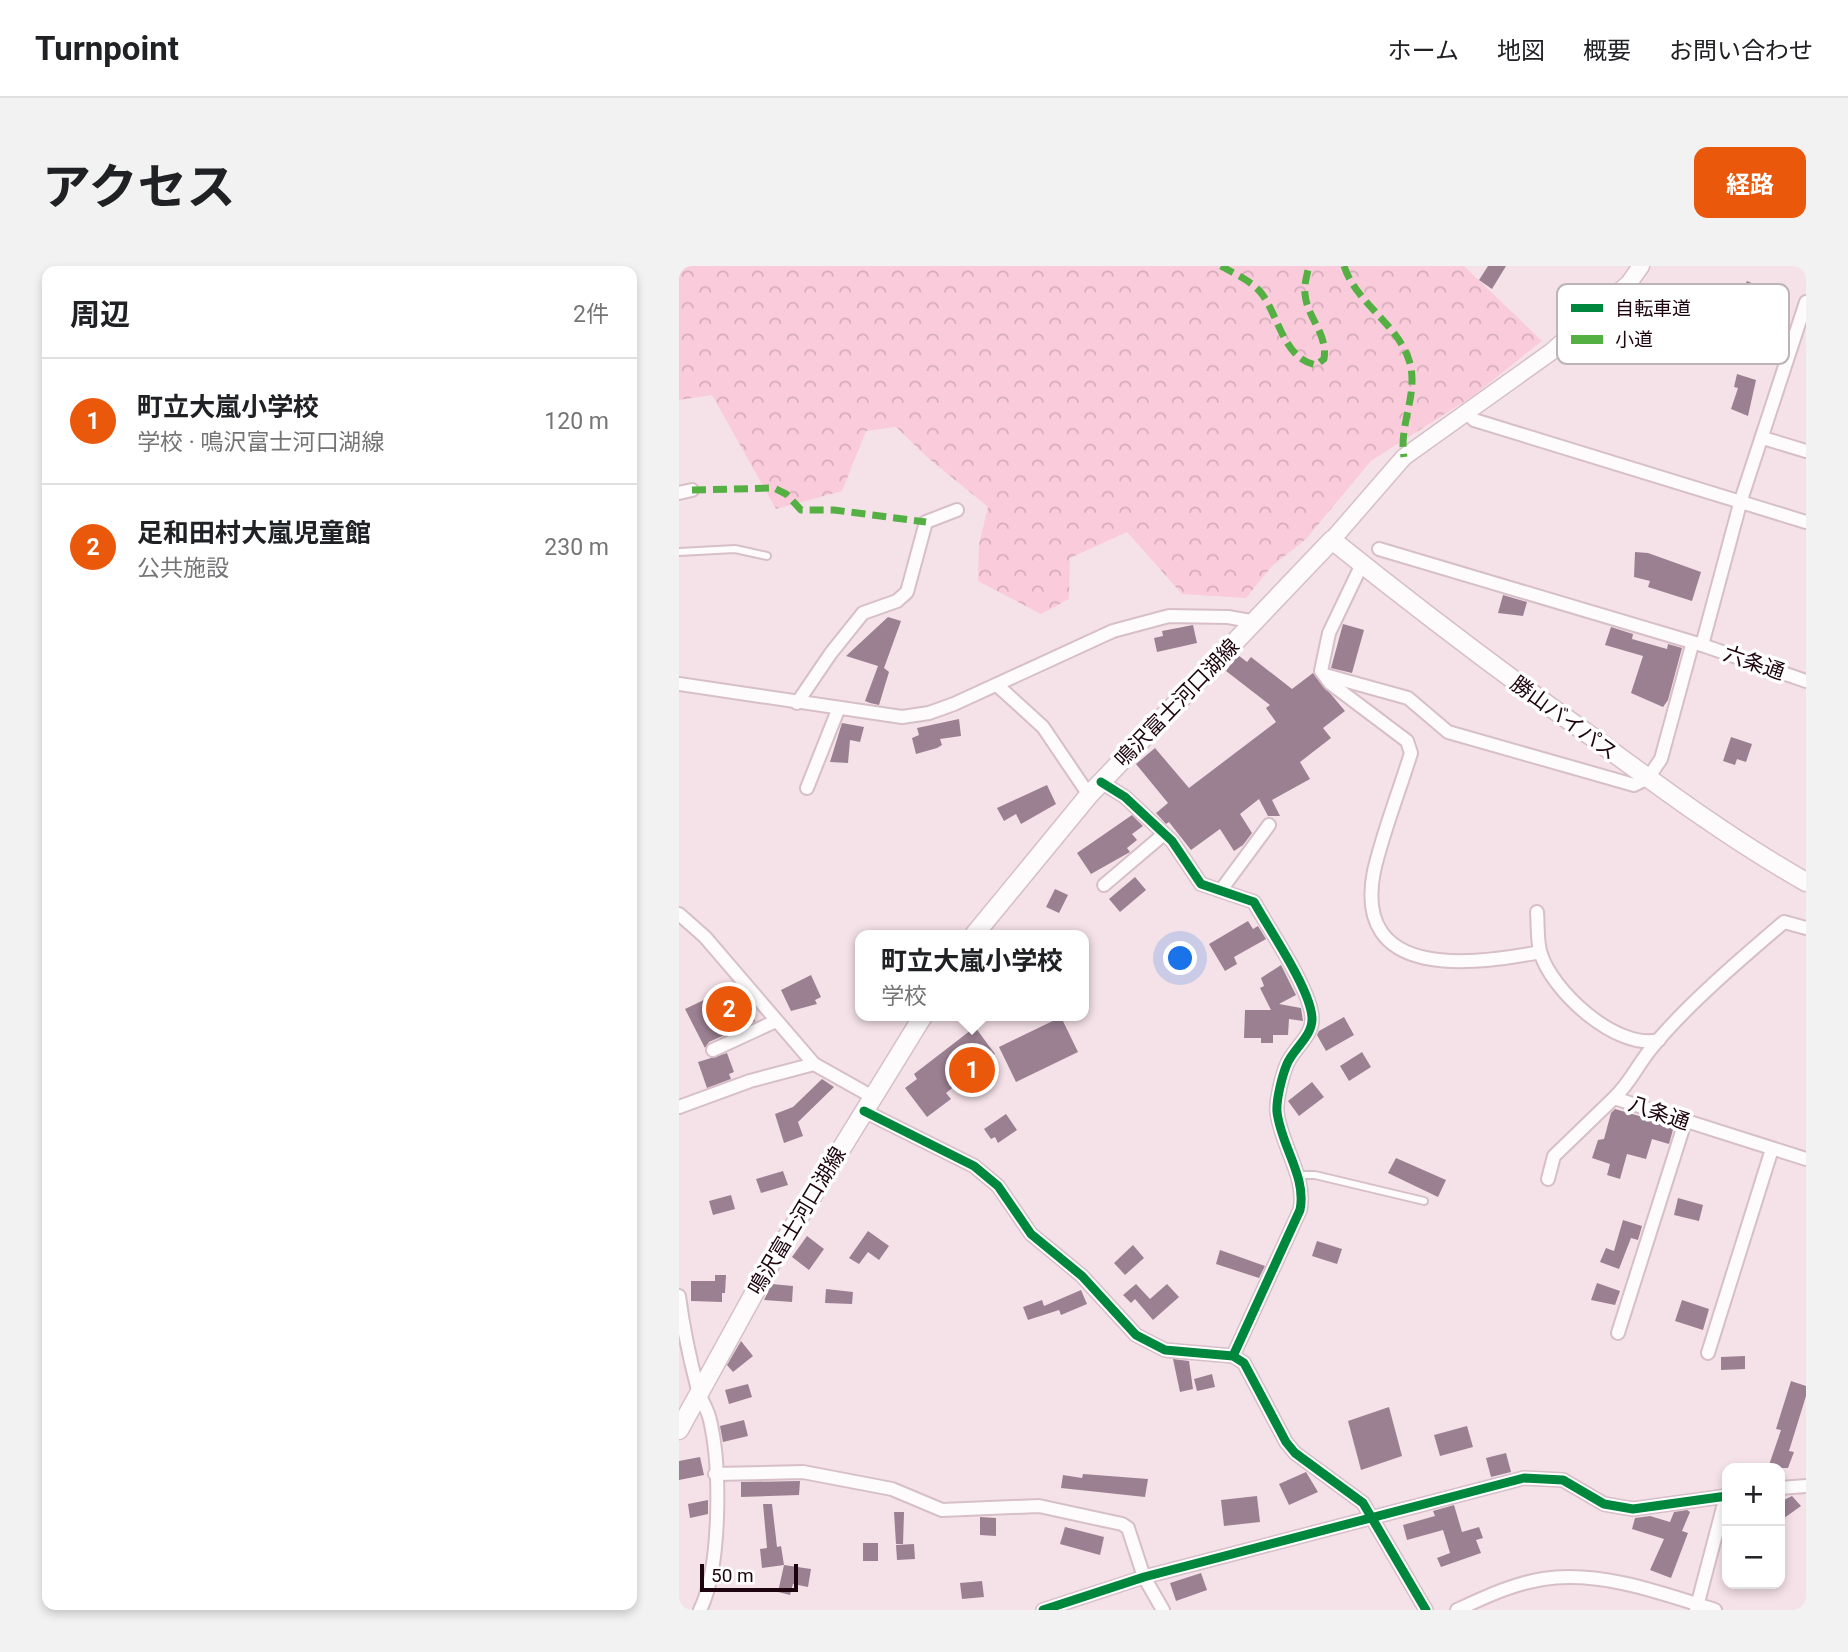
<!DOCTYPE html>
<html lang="ja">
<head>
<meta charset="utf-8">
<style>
  body { margin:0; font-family:Roboto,"Noto Sans JP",sans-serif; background:#f2f2f2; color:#202124 }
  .controls { position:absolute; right:21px; bottom:21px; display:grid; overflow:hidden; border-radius:14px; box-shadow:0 4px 10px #0003 }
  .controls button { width:63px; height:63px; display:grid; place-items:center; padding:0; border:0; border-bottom:2px solid #e0e0e0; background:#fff; color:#202124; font:35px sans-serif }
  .scale { position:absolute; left:21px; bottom:18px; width:98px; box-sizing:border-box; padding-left:7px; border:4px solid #1e040f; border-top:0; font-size:19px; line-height:24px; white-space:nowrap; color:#1e040f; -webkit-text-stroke:5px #fff; paint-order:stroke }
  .you { position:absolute; left:502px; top:693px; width:24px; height:24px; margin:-18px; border:5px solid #fff; border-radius:50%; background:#1a73e8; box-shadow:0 0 0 10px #1a73e833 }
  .badge { display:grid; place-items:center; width:46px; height:46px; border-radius:50%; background:#ea580c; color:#fff; font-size:23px; font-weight:700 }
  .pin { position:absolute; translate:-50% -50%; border:4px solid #fff; box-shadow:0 2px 7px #0006 }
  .popup { position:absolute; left:176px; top:664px; width:234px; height:91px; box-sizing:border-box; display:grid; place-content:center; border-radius:14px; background:#fff; filter:drop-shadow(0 2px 5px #0005); font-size:23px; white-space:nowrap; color:#757577 }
  .popup b { font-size:26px; color:#202124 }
  .popup::after { content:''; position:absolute; left:50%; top:100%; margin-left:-14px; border:14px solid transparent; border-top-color:#fff }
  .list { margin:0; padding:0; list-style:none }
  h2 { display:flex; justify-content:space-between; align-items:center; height:91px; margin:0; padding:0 28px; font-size:30px }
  h2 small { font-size:23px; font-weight:400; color:#757577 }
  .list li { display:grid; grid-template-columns:46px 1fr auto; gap:21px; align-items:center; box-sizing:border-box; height:126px; padding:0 28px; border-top:2px solid #e0e0e0 }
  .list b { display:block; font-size:26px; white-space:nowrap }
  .list p { margin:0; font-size:23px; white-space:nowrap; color:#757577 }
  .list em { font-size:23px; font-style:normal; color:#757577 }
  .map { position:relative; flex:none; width:1127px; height:1344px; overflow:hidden; border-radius:14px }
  header { display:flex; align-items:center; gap:42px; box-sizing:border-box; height:98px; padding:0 35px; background:#fff; border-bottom:2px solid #e0e0e0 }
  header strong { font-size:33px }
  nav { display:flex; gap:38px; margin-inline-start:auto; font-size:24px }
  .intro { display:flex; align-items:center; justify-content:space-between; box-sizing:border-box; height:168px; padding:0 42px }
  h1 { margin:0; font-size:49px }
  .button { padding:18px 32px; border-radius:14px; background:#ea580c; color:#fff; font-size:24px; font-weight:700 }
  main { display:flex; gap:42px; padding:0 42px }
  aside { flex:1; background:#fff; border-radius:14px; box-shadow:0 4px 10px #0003 }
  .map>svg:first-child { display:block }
  .forest { fill:url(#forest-crowns) }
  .building { fill:#9b8092 }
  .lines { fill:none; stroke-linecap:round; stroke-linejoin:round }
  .service-casing { stroke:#d7bfc8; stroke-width:10 }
  .minor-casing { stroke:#d7bfc8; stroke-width:16 }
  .tertiary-casing { stroke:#d7bfc8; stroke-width:19 }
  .secondary-casing { stroke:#d7bfc8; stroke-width:21 }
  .service { stroke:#fefbfc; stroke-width:6 }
  .minor { stroke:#fefbfc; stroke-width:12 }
  .tertiary { stroke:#fefbfc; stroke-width:16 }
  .secondary { stroke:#fefbfc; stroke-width:18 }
  .quiet { stroke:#55b044; stroke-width:7; stroke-dasharray:14 7; stroke-linecap:butt }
  .cycleway-casing { stroke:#fff; stroke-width:13 }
  .cycleway { stroke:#00873e; stroke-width:9 }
  .labels { text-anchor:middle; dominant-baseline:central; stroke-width:7; stroke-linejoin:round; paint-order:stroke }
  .street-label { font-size:21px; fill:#1e040f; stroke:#fff }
  .key { fill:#fff; stroke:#bcb4b7; stroke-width:2 }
  .key-label { font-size:19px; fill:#1e040f }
</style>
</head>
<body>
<header>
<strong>Turnpoint</strong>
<nav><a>ホーム</a><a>地図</a><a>概要</a><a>お問い合わせ</a></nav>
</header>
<div class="intro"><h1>アクセス</h1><a class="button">経路</a></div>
<main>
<aside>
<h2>周辺<small>2件</small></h2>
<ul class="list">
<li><span class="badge">1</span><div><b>町立大嵐小学校</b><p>学校 · 鳴沢富士河口湖線</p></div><em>120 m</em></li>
<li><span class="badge">2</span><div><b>足和田村大嵐児童館</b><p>公共施設</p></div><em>230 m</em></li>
</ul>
</aside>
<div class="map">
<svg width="1127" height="1344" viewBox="0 0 1127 1344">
  <defs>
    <pattern id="forest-crowns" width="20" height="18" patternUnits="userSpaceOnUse" patternTransform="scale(1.75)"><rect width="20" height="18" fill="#facbdb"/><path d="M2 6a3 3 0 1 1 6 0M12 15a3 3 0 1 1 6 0" fill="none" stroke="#d6adbb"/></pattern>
  </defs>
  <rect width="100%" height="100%" fill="#f5e2e8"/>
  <path class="forest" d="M0,0H785L863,75L794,130L692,195L627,273L593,300L567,332L503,328L448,266L391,292L390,333L362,348L299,315L300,278L309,241L248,191L217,161L187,165L163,225L97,243L33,129L0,134Z"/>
  <g class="building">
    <path d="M809,0H827L813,23L800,14Z"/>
    <path d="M1068,15L1088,24L1078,47L1058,38Z"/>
    <path d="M1058,108L1077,114L1069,150L1052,143L1059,122L1055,121Z"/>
    <path d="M956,286L969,287L1022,306L1013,335L969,321L971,315L955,311Z"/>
    <path d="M824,329L848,336L844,350L819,347Z"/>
    <path d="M209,351L222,355L205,402L210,406L200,439L191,437L186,435L199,400L167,390Z"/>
    <path d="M664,358L685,364L673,407L652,402Z"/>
    <path d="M514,359L518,377L478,386L475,372L484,370L483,365Z"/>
    <path d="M932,361L954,368L953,373L988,383L989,378L1003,382L989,434L984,441L952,427L964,390L926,379Z"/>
    <path d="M559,389L568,396L572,391L613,423L634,407L666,445L644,462L652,472L621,496L631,513L593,534L601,550H589L580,533L561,548L573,567L564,579L555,585L541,563L512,584L490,556L487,558L477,547L489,537L457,498L476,482L510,522L597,456L587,442L591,439L547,405Z"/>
    <path d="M280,453L282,470L261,473L263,479L258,482L237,488L233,472L240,469L238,462Z"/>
    <path d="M163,457L185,461L181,476L171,474L169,497L151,496Z"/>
    <path d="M1052,471L1073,478L1067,496L1058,493L1056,499L1044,495Z"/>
    <path d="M368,519L377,538L342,558L337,548L325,555L318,542Z"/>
    <path d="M453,549L464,560L453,568L458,574L448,582L451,586L412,608L398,587Z"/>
    <path d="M456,611L467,624L441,646L430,633Z"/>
    <path d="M376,623L389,629L380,647L367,641Z"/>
    <path d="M569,655L574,663L579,660L587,673L555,691L558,698L546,705L530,678Z"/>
    <path d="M602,699L617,729L600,738L622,742L624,755L610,753L609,769H594V777H582V772H565L566,744H592L581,722L585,720L582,712Z"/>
    <path d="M132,709L142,731L136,734L138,738L112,745L102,724Z"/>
    <path d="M56,719L76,755L30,776L26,782L6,743Z"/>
    <path d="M382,751L399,786L337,816L320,781Z"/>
    <path d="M665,751L675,769L647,785L638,769L640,765Z"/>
    <path d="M296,761L316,788L267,827L272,833L248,851L226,822L238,813L235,808Z"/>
    <path d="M683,786L692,801L670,815L661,800Z"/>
    <path d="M48,787L55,806L50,808L52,813L28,822L19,796Z"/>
    <path d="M143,813L155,821L119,856L124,870L105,877L96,848L114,841Z"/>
    <path d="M633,816L645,831L620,850L609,835Z"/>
    <path d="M936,843L995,860L990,878L973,873L967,893L948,888L941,913L928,909L931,898L913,892L919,874L925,873L932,847Z"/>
    <path d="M327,848L338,864L319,877L316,871L312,873L305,863Z"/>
    <path d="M717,892L767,914L759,931L709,907Z"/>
    <path d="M104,905L109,919L82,927L77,913Z"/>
    <path d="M52,929L56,943L34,949L30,935Z"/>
    <path d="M999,932L1024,939L1020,955L995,949Z"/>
    <path d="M944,954L963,960L959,974L952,972L940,1003L921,996L927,982L935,985Z"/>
    <path d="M189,965L210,980L200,994L189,986L180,998L170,992Z"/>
    <path d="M128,970L145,983L130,1004L113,991Z"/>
    <path d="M638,975L663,983L658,998L633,990Z"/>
    <path d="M454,979L465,992L446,1009L435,997Z"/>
    <path d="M541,984L586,1000L580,1012L537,998Z"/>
    <path d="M36,1009H47L46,1027H43V1036L12,1035V1015H36Z"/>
    <path d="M918,1017L941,1025L936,1039L912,1034Z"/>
    <path d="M93,1018L114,1020L113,1036L85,1034Z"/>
    <path d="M457,1018L471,1033L488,1018L500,1031L474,1054L456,1033L452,1037L444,1029Z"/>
    <path d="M147,1023L174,1026L173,1038L146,1037Z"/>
    <path d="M402,1024L408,1038L382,1049L380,1044L349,1054L344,1041L363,1034L365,1040Z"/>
    <path d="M1003,1034L1030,1043L1024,1064L996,1055Z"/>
    <path d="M62,1075L74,1090L54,1106L48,1099Z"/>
    <path d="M1066,1090V1103L1042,1104V1091Z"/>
    <path d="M494,1093L510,1095L514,1123L501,1126Z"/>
    <path d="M533,1108L536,1121L518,1125L515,1113Z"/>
    <path d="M1112,1115L1127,1120V1130L1110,1185L1115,1186L1109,1202H1089L1102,1164L1097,1163Z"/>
    <path d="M69,1118L73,1131L50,1138L46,1124Z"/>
    <path d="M710,1141L723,1190L682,1204L669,1155Z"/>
    <path d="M65,1154L69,1170L44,1176L41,1160Z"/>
    <path d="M788,1160L794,1181L761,1190L755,1169Z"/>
    <path d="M827,1187L832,1206L812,1211L807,1192Z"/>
    <path d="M21,1191L25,1209L0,1214V1195Z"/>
    <path d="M627,1206L639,1226L610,1239L600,1218Z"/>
    <path d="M404,1208L469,1213L466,1231L382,1222L384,1209L403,1212Z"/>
    <path d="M121,1215L120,1229L62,1231V1216Z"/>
    <path d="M578,1230L581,1256L545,1260L542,1234Z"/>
    <path d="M1113,1230L1122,1240L1101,1255V1236Z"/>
    <path d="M29,1234V1248L11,1252L9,1238Z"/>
    <path d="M84,1238H93L98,1281L102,1280L105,1299L83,1302L81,1283L88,1282Z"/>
    <path d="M775,1239L783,1266L800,1261L804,1272L797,1274L802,1287L762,1301L758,1292L771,1287L764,1264L728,1274L724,1259L756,1250L754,1245Z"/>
    <path d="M1008,1244L1011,1246L1003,1265L1009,1267L992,1312L971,1304L985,1273L953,1263L956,1252L971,1250L991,1256L995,1246Z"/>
    <path d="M215,1246H225L224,1278H217Z"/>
    <path d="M301,1251L317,1252V1270L301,1269Z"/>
    <path d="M386,1261L425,1271L421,1289L381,1278Z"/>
    <rect x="184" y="1277" width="15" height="18"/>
    <path d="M235,1278L236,1293L218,1294L217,1279Z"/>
    <path d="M105,1299L132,1303L129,1321L114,1318L111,1329L99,1326Z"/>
    <path d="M522,1307L528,1324L497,1335L491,1317Z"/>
    <path d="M303,1315L305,1331L283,1333L281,1317Z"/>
  </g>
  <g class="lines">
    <defs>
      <g id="service">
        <path d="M0,286L56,283L88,290"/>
        <path d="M618,909H636L745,935"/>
      </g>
      <g id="minor">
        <path d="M787,145L795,154L1127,256"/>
        <path d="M1084,172L1127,185"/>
        <path d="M0,227L13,224"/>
        <path d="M700,283L1023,379L1127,415"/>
        <path d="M683,298L650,367L642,405L651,417L728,475L732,487C720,526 704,566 695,605C673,715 795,699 861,686"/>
        <path d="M1023,379L1062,234L1127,36"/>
        <path d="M646,409L729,432L769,466L955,519L969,512L982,493L1013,379"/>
        <path d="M0,418L223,451L250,447L275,438L434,365L490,350L549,351L577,356"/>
        <path d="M319,420L364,461L410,529"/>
        <path d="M118,437L152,387L184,347L218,335L228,326L247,256L278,244"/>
        <path d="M422,516L446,531L493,575L522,618L575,636C590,663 632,724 633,752C634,770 614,783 608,798C603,810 597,834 598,846C602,880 628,911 621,944L554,1090"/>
        <path d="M128,522L159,444"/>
        <path d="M425,619L485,568"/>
        <path d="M542,624L590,559"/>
        <path d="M858,646C859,658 858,673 861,685C871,724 938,785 980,774"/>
        <path d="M0,648L26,671L135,798"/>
        <path d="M34,784L97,755"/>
        <path d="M935,832C951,817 958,800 971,784C1004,742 1064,691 1105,656L1127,662"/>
        <path d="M0,841L71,815L135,798L192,830"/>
        <path d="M185,845L295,900L319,920L352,968L403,1010L457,1069L486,1084L554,1090L565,1097L607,1176L616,1187L684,1237L747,1344"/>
        <path d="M869,913L875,890L935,832L1127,893"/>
        <path d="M0,1030C4,1061 11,1094 19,1124C22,1134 29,1144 31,1154C42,1201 42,1302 21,1344"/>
        <path d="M939,1067L1006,856"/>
        <path d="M1029,1087L1093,883"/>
        <path d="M36,1208L124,1206L213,1223L263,1244L360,1240L443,1258L449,1262L465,1311L484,1344"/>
        <path d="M1101,1222L1127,1220"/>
        <path d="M364,1344L465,1311L845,1212L884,1214L925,1238L954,1243L1048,1230"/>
        <path d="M778,1344C806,1331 833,1318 864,1313C920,1304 983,1327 1036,1344"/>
        <path d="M1017,1344L1047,1230"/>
      </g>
      <path id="tertiary" d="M653,274L725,191L872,86L950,17L962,0"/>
      <g id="secondary">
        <path d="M295,669L410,529L653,274C739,343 826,409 916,473C985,524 1053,574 1127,616"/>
        <path d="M0,1164L89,1002L244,750"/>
      </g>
    </defs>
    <use href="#service" class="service-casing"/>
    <use href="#minor" class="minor-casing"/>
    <use href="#tertiary" class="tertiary-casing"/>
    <use href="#secondary" class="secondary-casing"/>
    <use href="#service" class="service"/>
    <use href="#minor" class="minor"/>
    <use href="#tertiary" class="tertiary"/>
    <use href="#secondary" class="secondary"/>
    <g class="quiet">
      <path d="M542,0C556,8 573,15 583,28C600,51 605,93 637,99L645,93C649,67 628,52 626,28C625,18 628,9 630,0"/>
      <path d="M665,0C677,36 714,55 728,89C743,123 719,157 725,191"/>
      <path d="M13,224L95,222L107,228L122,244H155L247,256"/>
    </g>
    <defs>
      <g id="cycleway">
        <path d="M422,516L446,531L493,575L522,618L575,636C590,663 632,724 633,752C634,770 614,783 608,798C603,810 597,834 598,846C602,880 628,911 621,944L554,1090"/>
        <path d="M185,845L295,900L319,920L352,968L403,1010L457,1069L486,1084L554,1090L565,1097L607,1176L616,1187L684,1237L747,1344"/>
        <path d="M364,1344L465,1311L845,1212L884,1214L925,1238L954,1243L1048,1230"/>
      </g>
    </defs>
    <use href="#cycleway" class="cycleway-casing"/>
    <use href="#cycleway" class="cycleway"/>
  </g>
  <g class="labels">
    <g class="street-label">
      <text transform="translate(1075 397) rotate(19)">六条通</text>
      <text transform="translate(498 437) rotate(-46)">鳴沢富士河口湖線</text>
      <text transform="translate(885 452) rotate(36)">勝山バイパス</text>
      <text transform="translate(980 847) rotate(19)">八条通</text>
      <text transform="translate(118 955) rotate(-59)">鳴沢富士河口湖線</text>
    </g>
  </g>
  <rect x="878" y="18" width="232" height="80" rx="10" class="key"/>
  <rect x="892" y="38" width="32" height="8" fill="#00873e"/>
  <rect x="892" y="69" width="32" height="9" fill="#55b044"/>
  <g class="key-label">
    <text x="936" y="49">自転車道</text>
    <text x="936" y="80">小道</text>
  </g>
</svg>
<div class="controls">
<button>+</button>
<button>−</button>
</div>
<div class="scale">50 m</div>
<div class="you"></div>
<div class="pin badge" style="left:293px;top:804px">1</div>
<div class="popup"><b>町立大嵐小学校</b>学校</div>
<div class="pin badge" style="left:50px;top:743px">2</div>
</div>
</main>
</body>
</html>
